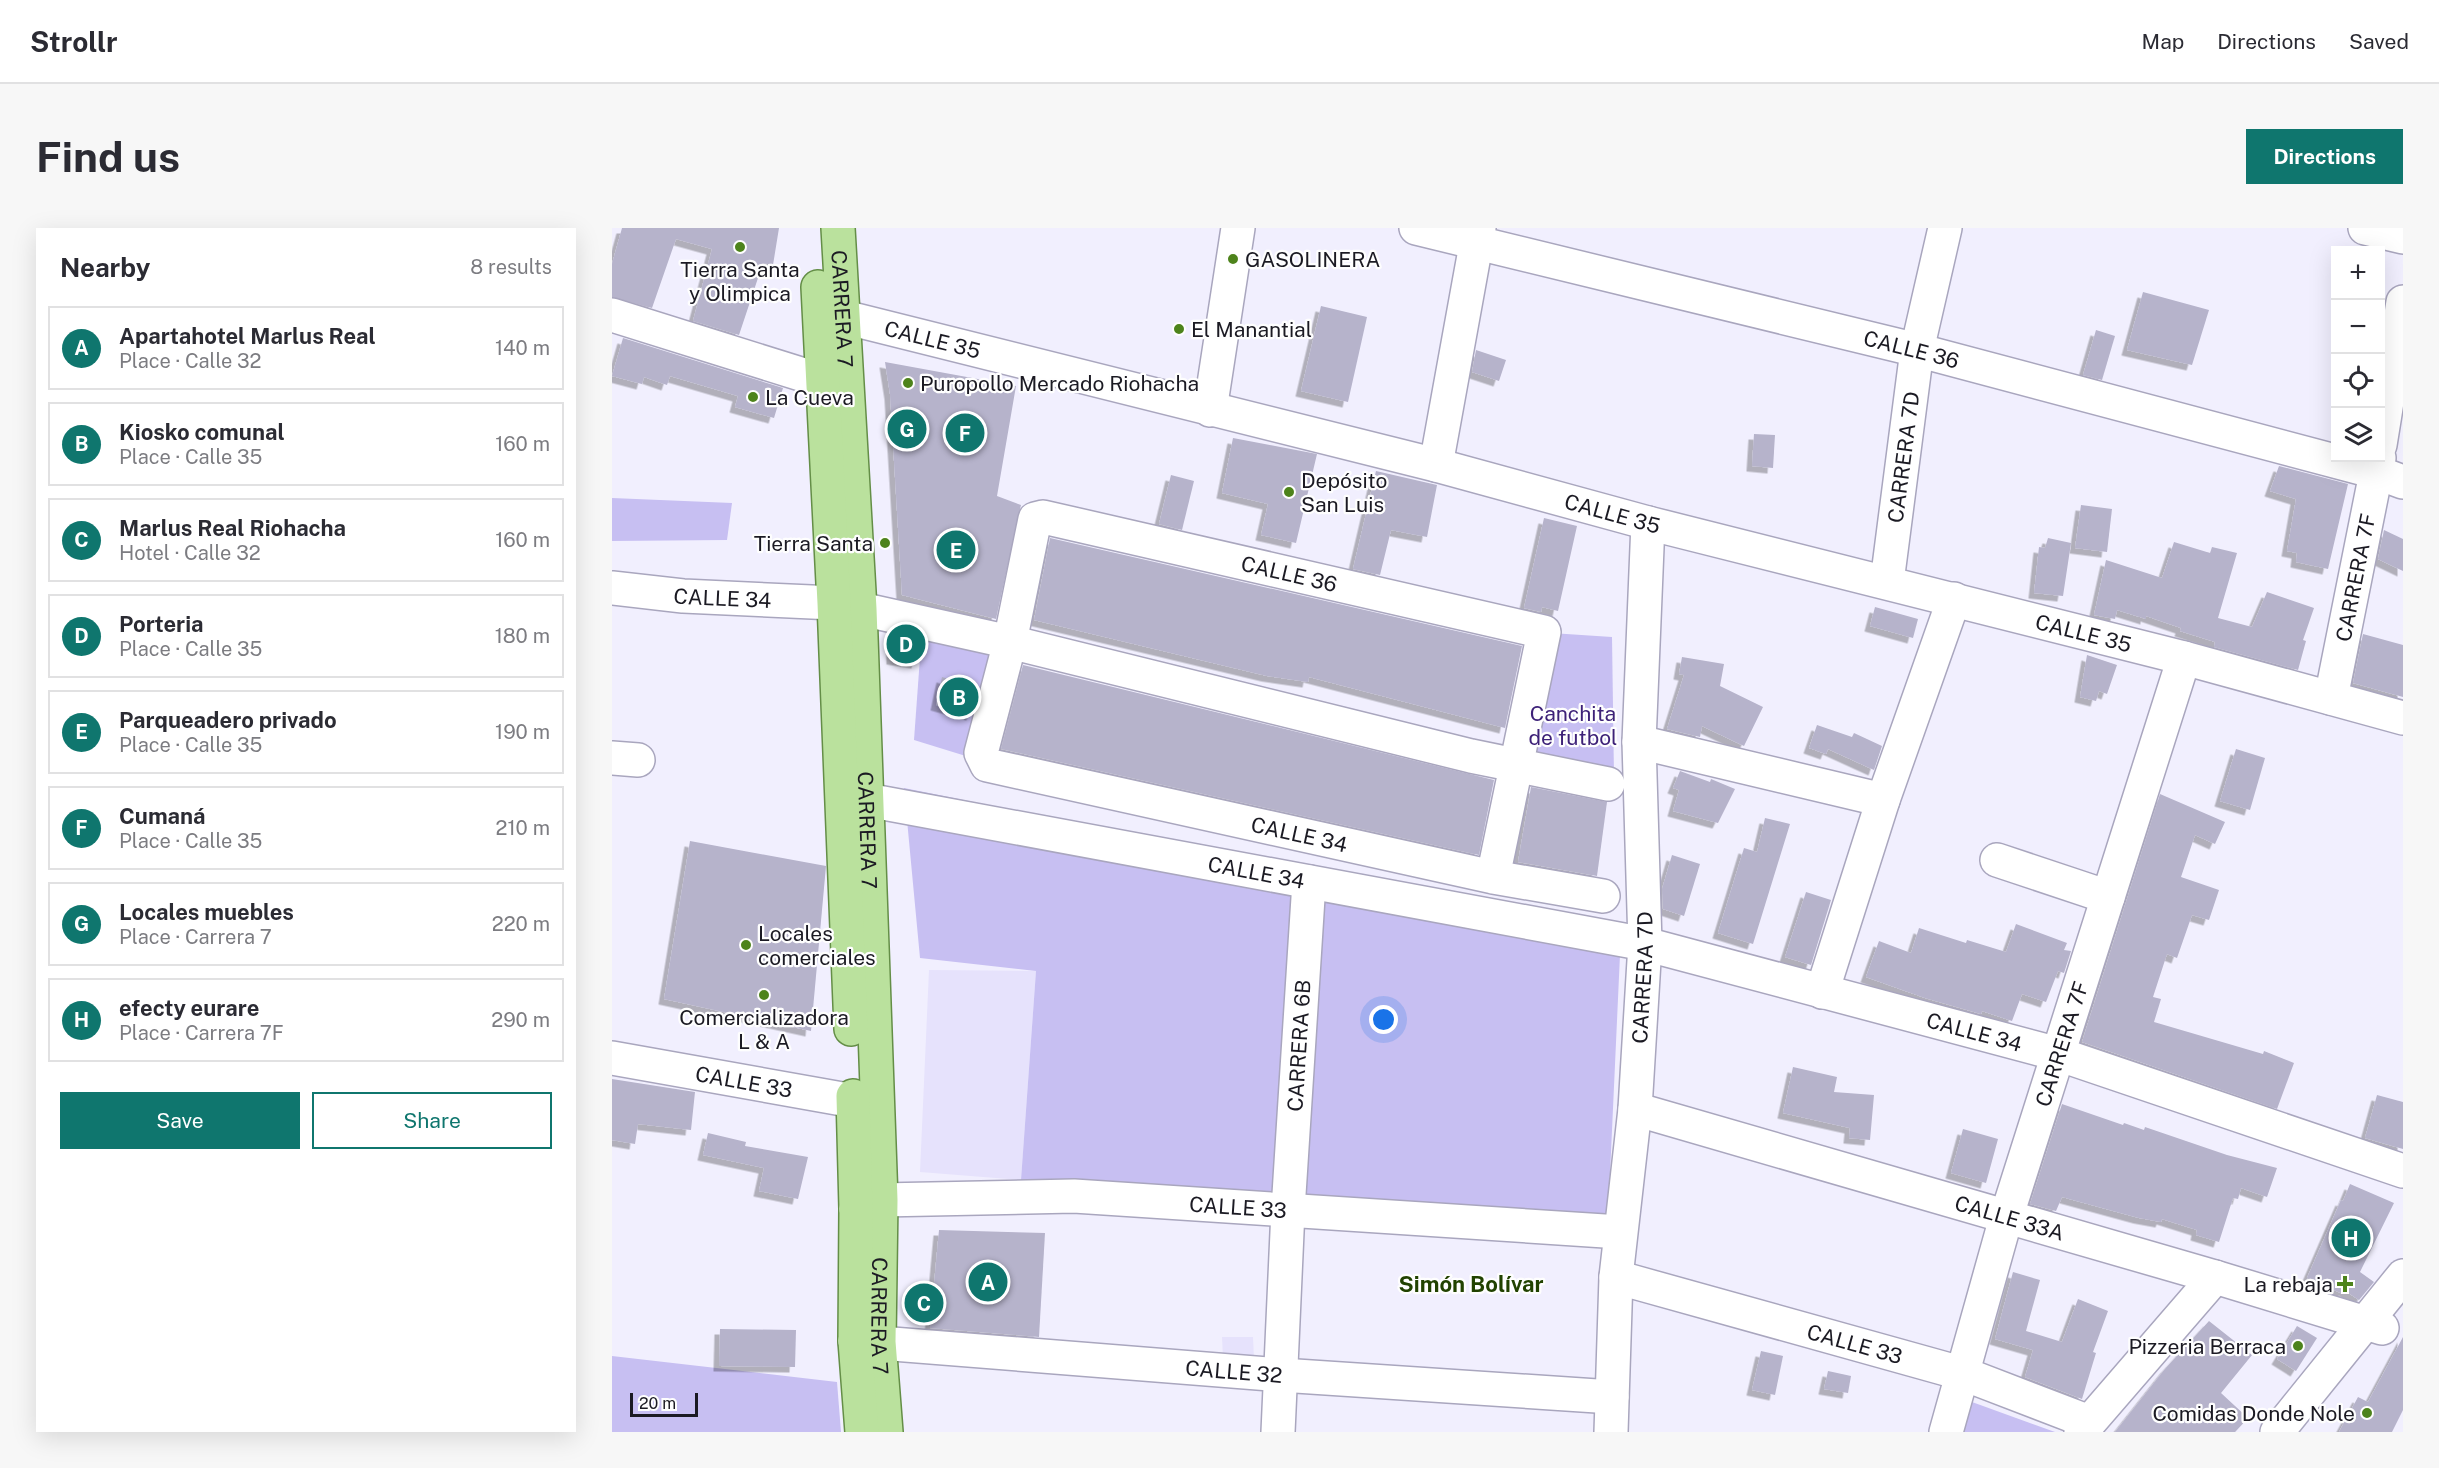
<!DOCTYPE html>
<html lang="en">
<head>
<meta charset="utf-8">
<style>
  body { margin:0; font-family:"Public Sans",sans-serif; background:#f7f7f7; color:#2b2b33 }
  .controls { position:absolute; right:18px; top:18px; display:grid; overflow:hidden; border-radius:0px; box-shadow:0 6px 24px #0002 }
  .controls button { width:54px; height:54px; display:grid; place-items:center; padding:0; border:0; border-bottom:2px solid #e1e1e2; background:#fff; color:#2b2b33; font:30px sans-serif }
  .scale { position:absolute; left:18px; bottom:15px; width:68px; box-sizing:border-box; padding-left:6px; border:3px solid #1b1a23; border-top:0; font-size:16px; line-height:21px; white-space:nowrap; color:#1b1a23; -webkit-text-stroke:4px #fefefe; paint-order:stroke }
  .you { position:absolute; left:772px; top:792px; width:21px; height:21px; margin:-15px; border:4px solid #fff; border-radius:50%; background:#1a73e8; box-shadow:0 0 0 9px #1a73e833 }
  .badge { display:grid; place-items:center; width:39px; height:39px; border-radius:50%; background:#0f766e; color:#fff; font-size:20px; font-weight:700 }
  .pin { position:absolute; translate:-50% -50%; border:3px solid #fff; box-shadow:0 2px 6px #0006 }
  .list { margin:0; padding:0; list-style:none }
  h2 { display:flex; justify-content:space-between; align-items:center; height:78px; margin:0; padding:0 24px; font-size:26px }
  h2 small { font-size:20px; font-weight:400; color:#7c7c81 }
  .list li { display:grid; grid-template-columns:39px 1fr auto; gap:18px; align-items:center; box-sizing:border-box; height:84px; margin:0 12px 12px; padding:0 12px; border:2px solid #e1e1e2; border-radius:0px }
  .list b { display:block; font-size:22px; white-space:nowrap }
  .list p { margin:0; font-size:20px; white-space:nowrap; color:#7c7c81 }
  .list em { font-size:20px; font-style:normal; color:#7c7c81 }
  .actions { display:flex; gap:12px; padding:18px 24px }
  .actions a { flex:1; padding:14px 0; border:2px solid #0f766e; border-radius:0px; text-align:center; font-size:21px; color:#0f766e }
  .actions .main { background:#0f766e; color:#fff }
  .icon { flex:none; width:33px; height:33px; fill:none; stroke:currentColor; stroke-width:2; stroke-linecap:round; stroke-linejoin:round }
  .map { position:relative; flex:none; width:1791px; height:1204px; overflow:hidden; border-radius:0px }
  header { display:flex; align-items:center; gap:36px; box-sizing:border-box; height:84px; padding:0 30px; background:#fff; border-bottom:2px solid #e1e1e2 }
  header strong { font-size:28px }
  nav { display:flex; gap:33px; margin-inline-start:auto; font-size:21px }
  .intro { display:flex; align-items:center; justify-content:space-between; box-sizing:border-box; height:144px; padding:0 36px }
  h1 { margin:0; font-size:42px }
  .button { padding:15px 27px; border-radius:0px; background:#0f766e; color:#fff; font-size:21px; font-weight:700 }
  main { display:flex; gap:36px; padding:0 36px }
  aside { flex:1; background:#fff; border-radius:0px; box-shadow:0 6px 24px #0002 }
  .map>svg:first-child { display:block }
  .built { fill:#e6e2fc }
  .green { fill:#c7bff2 }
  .building { fill:#b6b3cb; filter:url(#shadow) }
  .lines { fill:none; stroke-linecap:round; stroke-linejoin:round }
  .minor-casing { stroke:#a9a6be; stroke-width:36 }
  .major-casing { stroke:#648e47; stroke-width:36 }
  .minor { stroke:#fff; stroke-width:33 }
  .major { stroke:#bae19d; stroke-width:33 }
  .poi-dot { fill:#4d831b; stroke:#fefefe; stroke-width:2 }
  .labels { text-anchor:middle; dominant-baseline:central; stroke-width:4.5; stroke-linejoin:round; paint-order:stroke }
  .poi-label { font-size:21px; fill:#1b1a23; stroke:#fefefe; text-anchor:start }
  .street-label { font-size:21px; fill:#1b1a23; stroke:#fefefe }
  .park-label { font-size:21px; fill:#3d2178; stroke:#fefefe }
  .neighbourhood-label { font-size:22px; font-weight:bold; fill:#214200; stroke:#fefefe }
</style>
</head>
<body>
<header>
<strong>Strollr</strong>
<nav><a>Map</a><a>Directions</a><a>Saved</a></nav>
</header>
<div class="intro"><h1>Find us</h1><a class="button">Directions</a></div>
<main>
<aside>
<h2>Nearby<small>8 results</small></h2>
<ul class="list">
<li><span class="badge">A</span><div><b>Apartahotel Marlus Real</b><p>Place · Calle 32</p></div><em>140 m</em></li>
<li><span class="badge">B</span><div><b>Kiosko comunal</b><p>Place · Calle 35</p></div><em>160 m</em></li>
<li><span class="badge">C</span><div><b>Marlus Real Riohacha</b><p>Hotel · Calle 32</p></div><em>160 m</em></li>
<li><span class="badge">D</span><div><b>Porteria</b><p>Place · Calle 35</p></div><em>180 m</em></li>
<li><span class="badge">E</span><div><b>Parqueadero privado</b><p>Place · Calle 35</p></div><em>190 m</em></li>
<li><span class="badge">F</span><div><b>Cumaná</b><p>Place · Calle 35</p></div><em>210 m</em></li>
<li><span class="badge">G</span><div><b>Locales muebles</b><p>Place · Carrera 7</p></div><em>220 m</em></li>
<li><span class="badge">H</span><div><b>efecty eurare</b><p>Place · Carrera 7F</p></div><em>290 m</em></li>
</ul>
<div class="actions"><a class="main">Save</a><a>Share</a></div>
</aside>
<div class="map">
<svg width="1791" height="1204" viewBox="0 0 1791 1204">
  <defs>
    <filter id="shadow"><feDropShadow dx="-5.5" dy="5.5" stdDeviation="0" flood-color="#0004"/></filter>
  </defs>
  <rect width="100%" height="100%" fill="#f1effe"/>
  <g class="built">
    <path d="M317,742L424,743L409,952L308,944Z"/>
    <path d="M610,1109H641L642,1131L611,1130Z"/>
  </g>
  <g class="green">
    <path d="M0,270L120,275L115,312L0,313Z"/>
    <path d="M310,402L379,418L357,529L302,512Z"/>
    <path d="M939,405L1000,409L1002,548L913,529Z"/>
    <path d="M292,560L1009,705L996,990L409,952L424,743L308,730Z"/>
    <path d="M0,1128L225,1154L229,1204H0Z"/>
    <path d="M1349,1170L1443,1204H1339Z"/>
  </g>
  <g class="building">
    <path d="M10,0H167L161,37L151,35L127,107L81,93L100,21L64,11L40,80L0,69V36Z"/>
    <path d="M1531,64L1597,82L1580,137L1515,122Z"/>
    <path d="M709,78L755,89L736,174L689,163Z"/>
    <path d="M1484,102L1503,108L1490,152L1471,147Z"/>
    <path d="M11,110L171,160L162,190L123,179L126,168L58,148L55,157L32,149L30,156L0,148Z"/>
    <path d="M864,122L894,132L887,153L860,144Z"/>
    <path d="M273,134L404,158L385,268L409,277L384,391L290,367L278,166Z"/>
    <path d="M1142,206L1163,207L1161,240L1140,238Z"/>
    <path d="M621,210L705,226L684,315L649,307L656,276L610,265Z"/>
    <path d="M1667,238L1736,256L1716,341L1684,334L1685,325L1675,323L1684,271L1658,263Z"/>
    <path d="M764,243L825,257L815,309L779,302L768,347L741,341Z"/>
    <path d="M559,247L582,253L570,302L547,296Z"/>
    <path d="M1469,277L1500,281L1495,324L1463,320Z"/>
    <path d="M932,290L965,298L946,383L930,379L929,384L912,380Z"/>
    <path d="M1772,302L1791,311V343L1766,331Z"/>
    <path d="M438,310L910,418L893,500L697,449L696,454L655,448L422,392Z"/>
    <path d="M1436,310L1459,315L1451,368L1422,365L1427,319L1433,320Z"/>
    <path d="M1562,314L1598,325L1600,319L1625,325L1606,390L1640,399L1655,364L1702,380L1691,412L1694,413L1686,442L1602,419L1603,414L1568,403L1569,400L1534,388V391L1505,382L1503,391L1482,387L1494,332L1550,350Z"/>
    <path d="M1263,379L1306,391L1301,410L1258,398Z"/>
    <path d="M1751,406L1791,417V469L1741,455Z"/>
    <path d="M279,407L308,413L305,435L280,431Z"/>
    <path d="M1475,427L1505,437L1495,466L1487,463L1484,473L1468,469Z"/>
    <path d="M1070,429L1112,436L1108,458L1151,479L1132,518L1090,498L1088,509L1055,501L1072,447L1067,446Z"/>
    <path d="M411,437L882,552L867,627L389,521Z"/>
    <path d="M330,449L367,460L360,487L324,477Z"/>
    <path d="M1205,497L1240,509L1242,505L1270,518L1262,542L1216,521L1214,526L1197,520Z"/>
    <path d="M1624,521L1653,530L1638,582L1608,573Z"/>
    <path d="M1068,543L1098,554L1099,551L1123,561L1106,595L1061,583L1067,562L1061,560Z"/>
    <path d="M919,559L995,574L985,648L906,634Z"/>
    <path d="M1548,566L1613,594L1603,616L1583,607L1569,649L1607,662L1597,692L1580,687L1565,730L1555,726L1541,769L1549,771L1542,794L1651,826L1652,823L1682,835L1665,881L1470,814Z"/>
    <path d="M1153,590L1178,596L1141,716L1106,705L1132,620L1145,624Z"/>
    <path d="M78,613L214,638L199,803L52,771Z"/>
    <path d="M1060,627L1088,636L1072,688L1051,681L1050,661Z"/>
    <path d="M1194,664L1219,672L1199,737L1173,729Z"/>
    <path d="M1404,696L1455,715L1452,722L1459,723L1452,745L1446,743L1434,774L1410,766L1400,793L1370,783L1369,786L1313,770L1254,749L1267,713L1299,725L1307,700L1354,715L1355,712L1394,724Z"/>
    <path d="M1181,839L1225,849L1222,864L1262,867L1258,912L1237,910L1238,900L1171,885Z"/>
    <path d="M0,851L83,864L79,902L26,896L23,916L0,912Z"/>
    <path d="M1765,867L1791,874V921L1753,910Z"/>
    <path d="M1450,876L1511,897L1512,895L1532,902L1533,899L1615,927L1665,940L1655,969L1629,960L1626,971L1621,970L1607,1014L1584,1007L1585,1002L1550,991L1549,994L1527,990L1450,969L1444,983L1418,976Z"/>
    <path d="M1351,901L1386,911L1374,955L1339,945Z"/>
    <path d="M96,905L134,914L133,918L196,929L186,971L147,963L152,940L91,927Z"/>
    <path d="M1738,956L1782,975L1748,1044L1762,1054L1747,1072L1732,1062L1731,1066L1695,1050L1729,972L1731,973Z"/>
    <path d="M327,1002L433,1005L427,1109L318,1100Z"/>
    <path d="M1401,1044L1428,1052L1414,1103L1450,1114L1466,1071L1496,1083L1481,1124L1484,1125L1470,1171L1413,1149L1421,1122L1383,1111Z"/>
    <path d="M1597,1093L1640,1127L1609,1165L1636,1190L1623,1204H1503L1553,1141Z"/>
    <path d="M1685,1098L1705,1110L1684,1143L1665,1131Z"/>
    <path d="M108,1101L184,1102L183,1139L107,1138Z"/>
    <path d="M1791,1109V1182L1780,1204H1727L1746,1169L1756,1174Z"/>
    <path d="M1149,1123L1171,1128L1163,1167L1140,1162Z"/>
    <path d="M1216,1143L1239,1148L1236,1165L1212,1161Z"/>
  </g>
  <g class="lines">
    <defs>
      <g id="minor">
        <path id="s1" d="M804,0L1305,122L1764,244L1791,254"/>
        <path d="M1753,0L1791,9"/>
        <path id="s2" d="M208,83L824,237L1036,295L1572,430L1791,490"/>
        <path d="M0,87L211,153"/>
        <path d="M598,182L626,0"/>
        <path d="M1768,217L1791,74"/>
        <path d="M824,237L867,0"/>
        <path id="s3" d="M1275,354L1305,122L1333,0"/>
        <path id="s4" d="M0,360L71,368L222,375L398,414L859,528L996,556"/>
        <path id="s5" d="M1719,470L1767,230"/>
        <path d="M1027,514L1271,572"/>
        <path d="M0,530L26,532"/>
        <path id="s6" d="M255,572L1033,716L1446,826L1791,943"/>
        <path d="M1385,632L1496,669"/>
        <path id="s7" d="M881,649L932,404L431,289L423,291L398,414L369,525L375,537L881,649L991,668"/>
        <path d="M1210,764L1271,572L1342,371"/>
        <path id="s8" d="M0,830L264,877"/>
        <path id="s9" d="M1023,881L1603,1049L1770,1100"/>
        <path id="s10" d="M244,981L269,972L462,968L1008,1004"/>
        <path id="s11" d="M1004,1049L1352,1146L1477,1194"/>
        <path id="s12" d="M243,1113L669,1147L1000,1169"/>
        <path id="s13" d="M666,1204L676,982L697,654"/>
        <path id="s14" d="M999,1204L1004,1049L1023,881L1033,716L1027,514L1036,295"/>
        <path id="s15" d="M1334,1204L1394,990L1572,430"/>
        <path d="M1469,1204L1603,1049"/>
        <path d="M1665,1204L1791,1048"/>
      </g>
      <g id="major">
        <path id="s16" d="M226,0L248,381L269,972L267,1114L274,1204"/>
        <path d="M206,59L222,375L239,801"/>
        <path d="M241,868L244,981L243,1113L250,1204"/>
      </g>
    </defs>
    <use href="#minor" class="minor-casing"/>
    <use href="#major" class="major-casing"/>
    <use href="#minor" class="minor"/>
    <use href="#major" class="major"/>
  </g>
  <g class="poi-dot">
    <circle cx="128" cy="19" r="6"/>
    <circle cx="621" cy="31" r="6"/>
    <circle cx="567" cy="101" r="6"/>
    <circle cx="296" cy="155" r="6"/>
    <circle cx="141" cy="169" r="6"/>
    <circle cx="677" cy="264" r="6"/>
    <circle cx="273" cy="315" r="6"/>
    <circle cx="134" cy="717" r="6"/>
    <circle cx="152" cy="767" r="6"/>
    <path d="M1730 1047h6v6h6v6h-6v6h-6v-6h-6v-6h6z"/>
    <circle cx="1686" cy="1118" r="6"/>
    <circle cx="1755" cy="1185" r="6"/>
  </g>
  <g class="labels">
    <g class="poi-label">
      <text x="633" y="31">GASOLINERA</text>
      <text x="128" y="41" text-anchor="middle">Tierra Santa<tspan x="128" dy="24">y Olimpica</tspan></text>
      <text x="579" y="101">El Manantial</text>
      <text x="308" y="155">Puropollo Mercado Riohacha</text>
      <text x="153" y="169">La Cueva</text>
      <text x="689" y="252">Depósito<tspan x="689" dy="24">San Luis</tspan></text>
      <text x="261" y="315" text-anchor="end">Tierra Santa</text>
      <text x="146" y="705">Locales<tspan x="146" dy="24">comerciales</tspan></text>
      <text x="152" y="789" text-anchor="middle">Comercializadora<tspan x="152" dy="24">L &amp; A</tspan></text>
      <text x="1721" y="1056" text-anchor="end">La rebaja</text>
      <text x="1674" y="1118" text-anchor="end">Pizzeria Berraca</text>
      <text x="1743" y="1185" text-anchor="end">Comidas Donde Nole</text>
    </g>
    <g class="street-label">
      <text stroke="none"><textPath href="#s16" startOffset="81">CARRERA 7</textPath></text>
      <text stroke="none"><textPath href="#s2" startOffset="116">CALLE 35</textPath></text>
      <text stroke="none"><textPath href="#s1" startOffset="510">CALLE 36</textPath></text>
      <text stroke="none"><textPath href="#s3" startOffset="126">CARRERA 7D</textPath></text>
      <text stroke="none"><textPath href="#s2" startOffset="818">CALLE 35</textPath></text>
      <text transform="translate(677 346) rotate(13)">CALLE 36</text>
      <text stroke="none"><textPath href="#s5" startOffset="123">CARRERA 7F</textPath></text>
      <text stroke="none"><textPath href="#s4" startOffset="111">CALLE 34</textPath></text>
      <text stroke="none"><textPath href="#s2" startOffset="1304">CALLE 35</textPath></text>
      <text stroke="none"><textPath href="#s16" startOffset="603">CARRERA 7</textPath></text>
      <text stroke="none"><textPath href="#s7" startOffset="1346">CALLE 34</textPath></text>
      <text stroke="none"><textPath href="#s6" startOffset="396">CALLE 34</textPath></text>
      <text stroke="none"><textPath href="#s14" startOffset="456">CARRERA 7D</textPath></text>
      <text stroke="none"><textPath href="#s6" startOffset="1132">CALLE 34</textPath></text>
      <text stroke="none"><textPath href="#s15" startOffset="405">CARRERA 7F</textPath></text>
      <text stroke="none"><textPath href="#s13" startOffset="387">CARRERA 6B</textPath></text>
      <text stroke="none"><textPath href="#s8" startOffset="134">CALLE 33</textPath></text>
      <text stroke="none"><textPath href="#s10" startOffset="384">CALLE 33</textPath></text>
      <text stroke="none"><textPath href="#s9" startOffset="390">CALLE 33A</textPath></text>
      <text stroke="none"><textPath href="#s16" startOffset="1089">CARRERA 7</textPath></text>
      <text stroke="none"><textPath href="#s11" startOffset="248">CALLE 33</textPath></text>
      <text stroke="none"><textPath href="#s12" startOffset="380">CALLE 32</textPath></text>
    </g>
    <g class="park-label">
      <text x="961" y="485">Canchita<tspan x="961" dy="24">de futbol</tspan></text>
    </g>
    <g class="neighbourhood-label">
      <text x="859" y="1056">Simón Bolívar</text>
    </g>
  </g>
</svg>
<div class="controls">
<button>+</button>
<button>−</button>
<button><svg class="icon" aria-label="locate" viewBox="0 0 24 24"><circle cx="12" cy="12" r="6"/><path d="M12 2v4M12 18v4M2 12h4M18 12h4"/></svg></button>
<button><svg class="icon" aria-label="layers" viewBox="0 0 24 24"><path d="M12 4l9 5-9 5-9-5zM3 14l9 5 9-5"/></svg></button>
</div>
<div class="scale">20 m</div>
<div class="you"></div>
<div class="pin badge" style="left:376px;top:1054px">A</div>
<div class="pin badge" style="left:347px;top:469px">B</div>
<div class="pin badge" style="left:312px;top:1075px">C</div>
<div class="pin badge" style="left:294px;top:416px">D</div>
<div class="pin badge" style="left:344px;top:322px">E</div>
<div class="pin badge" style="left:353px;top:205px">F</div>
<div class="pin badge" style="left:295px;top:201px">G</div>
<div class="pin badge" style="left:1739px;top:1010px">H</div>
</div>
</main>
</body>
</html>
